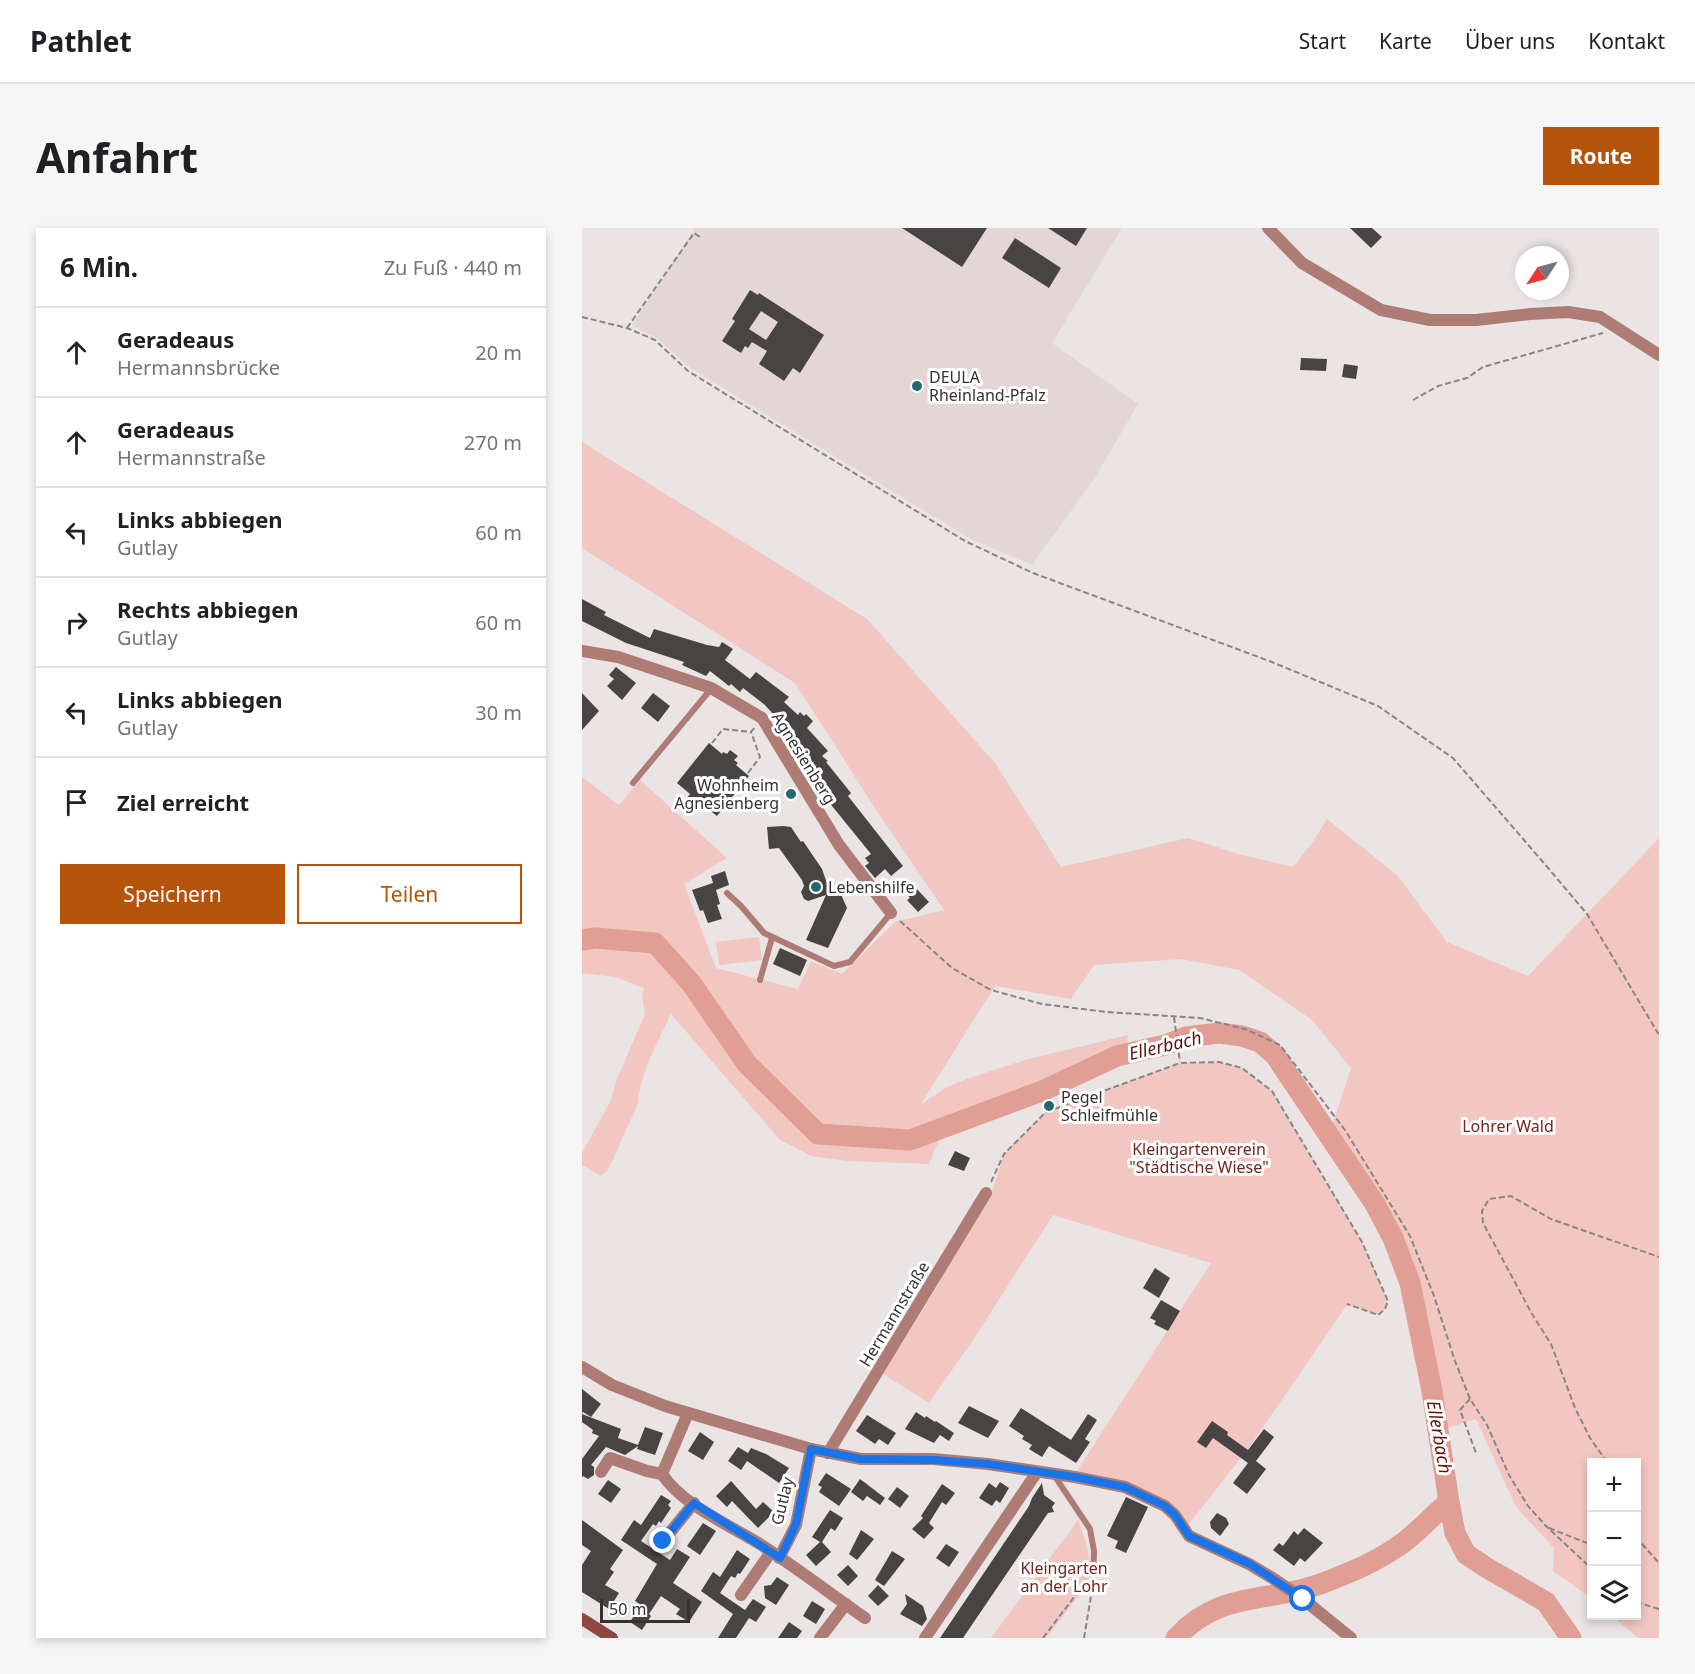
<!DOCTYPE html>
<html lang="de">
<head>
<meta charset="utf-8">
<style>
  body { margin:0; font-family:"Noto Sans",sans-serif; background:#f6f6f6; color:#202124 }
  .controls { position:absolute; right:18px; bottom:18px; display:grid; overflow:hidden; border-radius:0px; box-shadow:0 3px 9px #0003 }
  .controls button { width:54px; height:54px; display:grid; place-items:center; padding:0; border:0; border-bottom:2px solid #e0e0e0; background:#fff; color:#202124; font:30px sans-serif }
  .compass { position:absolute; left:933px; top:18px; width:54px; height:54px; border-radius:50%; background:#fff; box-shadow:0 3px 9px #0003; rotate:234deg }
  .scale { position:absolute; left:18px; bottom:15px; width:90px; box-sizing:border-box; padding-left:6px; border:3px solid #333231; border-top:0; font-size:16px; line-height:21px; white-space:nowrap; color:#333231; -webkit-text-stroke:4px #fff; paint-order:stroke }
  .stop { position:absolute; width:18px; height:18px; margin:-14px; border:4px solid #1a73e8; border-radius:50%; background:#fff }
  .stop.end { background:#1a73e8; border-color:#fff; box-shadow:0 2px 6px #0008 }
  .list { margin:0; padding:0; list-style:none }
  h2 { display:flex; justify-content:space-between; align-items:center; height:78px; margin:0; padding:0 24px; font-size:26px }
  h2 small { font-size:20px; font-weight:400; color:#757577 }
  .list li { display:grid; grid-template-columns:39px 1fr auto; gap:18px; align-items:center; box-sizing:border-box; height:90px; padding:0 24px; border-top:2px solid #e0e0e0 }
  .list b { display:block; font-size:22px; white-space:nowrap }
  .list p { margin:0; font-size:20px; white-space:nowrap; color:#757577 }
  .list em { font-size:20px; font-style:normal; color:#757577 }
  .actions { display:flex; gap:12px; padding:18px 24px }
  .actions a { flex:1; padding:14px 0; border:2px solid #b45309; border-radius:0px; text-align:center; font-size:21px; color:#b45309 }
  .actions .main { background:#b45309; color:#fff }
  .icon { flex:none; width:33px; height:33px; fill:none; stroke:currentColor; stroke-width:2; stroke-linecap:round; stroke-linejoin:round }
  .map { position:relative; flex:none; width:1077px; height:1410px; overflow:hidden; border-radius:0px }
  header { display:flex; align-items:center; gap:36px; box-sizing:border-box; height:84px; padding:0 30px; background:#fff; border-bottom:2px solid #e0e0e0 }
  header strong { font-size:28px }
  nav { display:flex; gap:33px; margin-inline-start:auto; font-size:21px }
  .intro { display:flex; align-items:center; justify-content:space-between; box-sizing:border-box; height:144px; padding:0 36px }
  h1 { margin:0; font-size:42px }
  .button { padding:15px 27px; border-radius:0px; background:#b45309; color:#fff; font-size:21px; font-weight:700 }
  main { display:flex; gap:36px; padding:0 36px }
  aside { flex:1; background:#fff; border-radius:0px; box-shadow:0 3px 9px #0003 }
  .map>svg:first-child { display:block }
  .built { fill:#e4d6d4 }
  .green { fill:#f3c7c1 }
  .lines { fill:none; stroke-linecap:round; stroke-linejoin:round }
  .river { stroke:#e09e95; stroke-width:21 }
  .building { fill:#484444; fill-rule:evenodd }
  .path { stroke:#898585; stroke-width:2; stroke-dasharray:6 3; stroke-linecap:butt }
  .lane { stroke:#ae7c75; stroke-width:6 }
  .street { stroke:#ae7c75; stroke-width:12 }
  .secondary { stroke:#8e4840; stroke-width:12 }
  .route { stroke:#1a73e8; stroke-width:8 }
  .poi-dot { fill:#1f6973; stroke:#fff; stroke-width:2 }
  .labels { text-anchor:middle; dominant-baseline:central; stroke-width:6; stroke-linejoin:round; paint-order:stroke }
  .poi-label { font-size:16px; fill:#333231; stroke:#fff; text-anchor:start }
  .street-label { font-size:16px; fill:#333231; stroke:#fff }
  .park-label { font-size:16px; fill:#73251e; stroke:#fff }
  .water-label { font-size:18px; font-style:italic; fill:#61140f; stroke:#fff }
</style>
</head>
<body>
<header>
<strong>Pathlet</strong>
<nav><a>Start</a><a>Karte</a><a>Über uns</a><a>Kontakt</a></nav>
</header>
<div class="intro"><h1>Anfahrt</h1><a class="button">Route</a></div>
<main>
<aside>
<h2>6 Min.<small>Zu Fuß · 440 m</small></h2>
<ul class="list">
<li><svg class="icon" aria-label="ahead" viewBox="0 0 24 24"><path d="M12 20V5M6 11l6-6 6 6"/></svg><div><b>Geradeaus</b><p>Hermannsbrücke</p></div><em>20 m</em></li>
<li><svg class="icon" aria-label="ahead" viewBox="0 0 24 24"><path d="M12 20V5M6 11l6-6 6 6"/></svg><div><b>Geradeaus</b><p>Hermannstraße</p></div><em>270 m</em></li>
<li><svg class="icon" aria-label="left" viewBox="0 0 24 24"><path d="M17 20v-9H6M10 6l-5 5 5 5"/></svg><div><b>Links abbiegen</b><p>Gutlay</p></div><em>60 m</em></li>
<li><svg class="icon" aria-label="right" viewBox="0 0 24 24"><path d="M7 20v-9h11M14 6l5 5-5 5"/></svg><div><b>Rechts abbiegen</b><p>Gutlay</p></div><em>60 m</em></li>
<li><svg class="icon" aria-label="left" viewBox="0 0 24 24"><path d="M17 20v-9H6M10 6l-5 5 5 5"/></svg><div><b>Links abbiegen</b><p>Gutlay</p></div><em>30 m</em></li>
<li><svg class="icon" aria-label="arrive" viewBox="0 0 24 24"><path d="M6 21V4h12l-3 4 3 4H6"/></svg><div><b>Ziel erreicht</b></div></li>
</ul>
<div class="actions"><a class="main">Speichern</a><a>Teilen</a></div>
</aside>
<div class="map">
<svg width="1077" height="1410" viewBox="0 0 1077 1410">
  <rect width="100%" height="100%" fill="#eae4e4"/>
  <path class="built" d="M113,0H540L470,115L556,176L512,251L450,337L387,310L110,141L75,110L50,97Z"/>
  <g class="green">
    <path d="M0,214L285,391L414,536L479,639L606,610L660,627L711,639L730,615L745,591L815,647L865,714L946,748L1077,610V1410H1056L1030,1388H1054V1234H1010L1009,1370L971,1343L972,1320L934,1279L894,1191L866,1200L846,1095L803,984L748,904L769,840L730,792L657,742L599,731L512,737L489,771L413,758L339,876L365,859L390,849L443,832L546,807L543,832L511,848L432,882L400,892L357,912L347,936L265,933L229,928L198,912L89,786C76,814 58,845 56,876L26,942L19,948L0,937V925L28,874L35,851L63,786L60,769L62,760L33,749L0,745V549L37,577L58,552L145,630L102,656L134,740L216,761L229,733L260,746L313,694L362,682L293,580L213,455L0,320Z"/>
    <path d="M177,709L180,732L137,737L134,714Z"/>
    <path d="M637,834L660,840L690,863L780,1014L806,1073L803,1081L796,1087L765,1077L666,1221L606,1297L593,1278L552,1257L535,1251L495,1243L629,1035L471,987L393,1109L347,1175L301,1146L345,1075L410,964L422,926L464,884L598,835Z"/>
    <path d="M496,1292C504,1313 512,1335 505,1357L464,1410H409Z"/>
  </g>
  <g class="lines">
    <g class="river">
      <path d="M0,712L13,710L73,715L109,755L165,836L236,906L328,912L460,863L535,828L583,817L604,809L637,805L660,808L678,814L693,827L793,976L811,1010L828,1055L850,1163L867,1274L873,1305L884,1326L905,1340L964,1374L989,1410"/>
      <path d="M594,1410C639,1361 686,1376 741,1355C767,1345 792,1335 815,1319C834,1307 849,1288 867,1274"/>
    </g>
  </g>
  <g class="building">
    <path d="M320,0H405L380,39Z"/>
    <path d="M466,0H505L494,18Z"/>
    <path d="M768,0H790L800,9L789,20Z"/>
    <path d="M433,10L479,40L467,60L420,30Z"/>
    <path d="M168,62L176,67L177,65L242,107L218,145L211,140L202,153L177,136L185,123L170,114L166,120L163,118L159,125L140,113L153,93L150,91ZM179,83L196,94L184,112L167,101Z"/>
    <path d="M719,130L745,131L744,143L718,142Z"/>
    <path d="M762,136L776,138L774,151L760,149Z"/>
    <path d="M0,371L24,384L22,387L68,410L72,401L125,417L137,419L140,414L151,421L143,432L168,451L174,444L207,469L202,474L216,487L218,484L222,488L224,486L231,493L225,500L246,523L240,528L246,533L244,534L269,565L266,568L321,638L309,648L303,641L293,650L283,638L287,635L283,630L289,626L233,557L238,554L226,542L228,540L223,535L229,529L208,508L213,503L202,494H198L183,477L161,460L158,464L149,456L147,458L128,443L124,448L100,437L102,434L44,415L0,393Z"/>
    <path d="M34,439L54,455L40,472L25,458L32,451L27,447Z"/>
    <path d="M0,465L17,483L0,502Z"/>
    <path d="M71,465L88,478L76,494L59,480Z"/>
    <path d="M127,515L140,526L141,524L145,526L148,522L156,528L152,532L156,535L154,537L167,548L135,588L121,577L117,582L104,571L108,566L95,555Z"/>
    <path d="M201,598L209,599L219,614L221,613L240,641L249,667L258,664L265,680L246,720L224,712L244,667L226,673L222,671L219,664L222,658L220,652L197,620L187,621L185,599Z"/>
    <path d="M143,643L147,657L134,662L138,676L135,677L140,691L126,695L121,682L118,683L110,662L131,655L129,648Z"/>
    <path d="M331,657L347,674L336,684L325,672L328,670L323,664Z"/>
    <path d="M198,720L225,732L218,748L191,736Z"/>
    <path d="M373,923L388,930L382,943L366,937Z"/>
    <path d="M573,1040L588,1050L577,1070L561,1060Z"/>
    <path d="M579,1072L598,1083L586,1103L572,1096L574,1093L568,1090Z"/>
    <path d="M0,1161L19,1176L9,1189L1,1184L0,1185Z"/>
    <path d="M387,1178L417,1193L406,1210L376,1195Z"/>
    <path d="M439,1180L489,1212L506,1186L515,1192L503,1211L508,1214L494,1235L467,1218L460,1229L447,1221L450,1217L440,1211L442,1208L427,1198Z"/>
    <path d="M334,1184L343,1190L344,1188L353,1194L354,1193L372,1205L367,1213L358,1207L352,1215L323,1201Z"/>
    <path d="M0,1186L39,1201L36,1210L56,1217L63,1199L81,1205L73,1227L55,1221L56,1218L43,1227L24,1219L9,1237L12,1239V1247L6,1251L1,1248L0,1250V1231L17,1208L10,1205L11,1202L0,1194Z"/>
    <path d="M285,1187L314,1205L306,1217L297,1211L293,1216L274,1203Z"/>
    <path d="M630,1193L646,1204L645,1207L666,1222L682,1201L692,1209L674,1233L684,1241L665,1266L651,1255L666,1235L631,1210L624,1220L615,1214Z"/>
    <path d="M118,1204L132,1214L121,1232L106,1223Z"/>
    <path d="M156,1219L166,1225L169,1220L184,1226L207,1240L197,1255L165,1233L159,1242L146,1233Z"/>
    <path d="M244,1245L269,1261L257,1278L237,1264L240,1259L236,1257Z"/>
    <path d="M278,1251L303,1270L298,1277L285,1268L281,1273L269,1264Z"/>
    <path d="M26,1252L39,1261L29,1275L16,1266Z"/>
    <path d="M149,1253L174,1281L181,1274L192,1284L176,1300L150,1273L145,1279L134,1268Z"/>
    <path d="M418,1254L427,1260L418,1275L414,1272L410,1278L397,1270L407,1255L414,1260Z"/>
    <path d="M460,1255L462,1267L473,1275L470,1279L472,1284L466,1285L381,1410H358L447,1278L450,1270Z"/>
    <path d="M360,1256L373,1265L364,1277L360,1274L347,1295L352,1300L342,1311L330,1301L341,1290L339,1288Z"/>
    <path d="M315,1259L327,1268L318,1280L306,1271Z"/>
    <path d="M79,1267L89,1273L86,1277L89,1280L79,1295L77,1293L74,1298L71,1296L59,1313L88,1332L95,1321L108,1329L91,1355L120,1374L107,1394L94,1386L98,1381L79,1368L67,1386L69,1388L60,1402L48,1394L59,1377L53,1373L75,1336L39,1312L52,1292L59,1297Z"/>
    <path d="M544,1269L566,1279L544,1325L533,1320L536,1313L525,1308Z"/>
    <path d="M248,1282L261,1290L253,1303L249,1300L240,1314L249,1324L234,1338L224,1327L238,1314L230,1309Z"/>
    <path d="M635,1285L644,1290L647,1296L638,1308L629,1300L628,1294Z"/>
    <path d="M0,1292L41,1322L28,1341L32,1344L23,1357L37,1365L27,1381L0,1364V1337L9,1323L0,1317Z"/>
    <path d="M121,1295L134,1303L118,1327L105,1318Z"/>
    <path d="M722,1300L741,1315L723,1334L718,1330L712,1338L691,1322L697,1315L701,1318L712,1303L716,1307Z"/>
    <path d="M279,1302L292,1311L275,1332L267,1326Z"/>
    <path d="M364,1316L377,1324L367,1339L354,1330Z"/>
    <path d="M155,1322L168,1331L158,1346L156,1345L153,1350L149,1348L138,1365L163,1382L171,1371L184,1379L174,1394L167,1390L154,1410H136L151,1386L119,1363L131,1344L138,1349Z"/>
    <path d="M310,1323L323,1331L302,1358L293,1352Z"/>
    <path d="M266,1337L276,1348L266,1358L255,1347Z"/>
    <path d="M195,1349L207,1357L194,1377L183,1370L182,1358L189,1357Z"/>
    <path d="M296,1357L307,1368L296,1378L286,1368Z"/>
    <path d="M323,1366L341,1378L345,1391L340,1398L318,1386L325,1376Z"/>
    <path d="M230,1373L243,1381L234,1396L221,1388Z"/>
    <path d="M207,1394L220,1403L215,1410H196Z"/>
  </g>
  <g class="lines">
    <g class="path">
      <path d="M0,89L45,100L73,112L106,143L383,313L451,345L690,434L796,478L871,530L961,634L1005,686L1077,807"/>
      <path d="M45,100L112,5L118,9"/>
      <path d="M831,172L856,158L885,150L901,139L1021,105"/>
      <path d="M130,515L141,501L169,504L173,499"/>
      <path d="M166,545L178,529L169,504"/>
      <path d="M318,693L370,740L409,762L460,776L525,784L618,790L663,801L698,817L763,902L828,1008L852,1068L873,1133L888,1171L905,1197L927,1247L946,1278L964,1298L1010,1341"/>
      <path d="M592,789L598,834"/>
      <path d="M409,954L422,926L464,884L598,835L637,834L660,840L690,863L780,1014L806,1073L803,1081L796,1087L765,1076"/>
      <path d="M888,1171L878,1182L894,1225"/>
      <path d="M1025,1234L1008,1210L993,1180L969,1116L950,1086L901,995L900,983L907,971L929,968L969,991L1077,1029"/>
      <path d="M967,1300L1010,1317"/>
      <path d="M1054,1309L1077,1335"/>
      <path d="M1054,1374L1077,1381"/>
      <path d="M461,1410L502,1356"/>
      <path d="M502,1410L510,1362"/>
    </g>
    <g class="lane">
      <path d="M51,555L129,461"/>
      <path d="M145,665L159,678L182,705L252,738L268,734L309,685"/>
      <path d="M178,752L190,710"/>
      <path d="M472,1247L508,1301L512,1323L511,1354"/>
    </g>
    <g class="street">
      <path d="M686,0L720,35L799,82L848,92H894L948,86L986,84L1018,89L1077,127"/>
      <path d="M0,423L36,429L129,460L180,490L257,617L309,685"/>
      <path d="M0,1139L30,1157L83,1178L229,1221L279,1231H351L406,1236L493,1249L543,1259L583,1278L593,1287L607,1308L667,1336L692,1351L721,1371L769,1410"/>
      <path d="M106,1185L80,1246C101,1278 150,1298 181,1318C216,1341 249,1366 283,1390"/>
      <path d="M246,1225L404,965"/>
      <path d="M19,1244L28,1230L65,1243L80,1246"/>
      <path d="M81,1313L112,1275"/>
      <path d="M197,1330L214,1297L229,1221"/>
      <path d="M159,1367L189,1324"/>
      <path d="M238,1410L264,1376"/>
      <path d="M343,1410L455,1244"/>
    </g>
    <path class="secondary" d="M0,1391L30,1410"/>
  </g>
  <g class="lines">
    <path class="route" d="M81,1313L112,1275L198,1330L214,1296L229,1221L279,1231L351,1232L406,1236L493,1249L543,1259L583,1278L593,1287L607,1308L668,1336L721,1371"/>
  </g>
  <g class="poi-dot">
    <circle cx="335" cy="158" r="6"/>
    <circle cx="209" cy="566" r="6"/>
    <circle cx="234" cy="659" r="6"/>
    <circle cx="467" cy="878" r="6"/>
  </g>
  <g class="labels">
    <g class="poi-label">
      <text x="347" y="149">DEULA<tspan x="347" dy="18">Rheinland-Pfalz</tspan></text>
      <text x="197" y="557" text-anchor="end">Wohnheim<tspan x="197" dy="18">Agnesienberg</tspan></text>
      <text x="246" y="659">Lebenshilfe</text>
      <text x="479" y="869">Pegel<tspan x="479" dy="18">Schleifmühle</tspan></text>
    </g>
    <g class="street-label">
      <text transform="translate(222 530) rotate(58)">Agnesienberg</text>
      <text transform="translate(312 1086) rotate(-59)">Hermannstraße</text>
      <text transform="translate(200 1273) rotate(-76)">Gutlay</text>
    </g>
    <g class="park-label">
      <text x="926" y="898">Lohrer Wald</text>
      <text x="617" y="921">Kleingartenverein<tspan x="617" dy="18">"Städtische Wiese"</tspan></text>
      <text x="482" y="1340">Kleingarten<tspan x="482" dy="18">an der Lohr</tspan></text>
    </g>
    <g class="water-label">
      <text transform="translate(583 817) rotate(-13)">Ellerbach</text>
      <text transform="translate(858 1209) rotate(80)">Ellerbach</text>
    </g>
  </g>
</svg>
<div class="controls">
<button>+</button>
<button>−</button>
<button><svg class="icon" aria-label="layers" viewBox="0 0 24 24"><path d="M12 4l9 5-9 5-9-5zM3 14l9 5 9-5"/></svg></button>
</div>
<svg class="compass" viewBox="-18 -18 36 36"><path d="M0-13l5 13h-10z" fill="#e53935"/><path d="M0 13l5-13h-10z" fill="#757577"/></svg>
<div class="scale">50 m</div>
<div class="stop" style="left:721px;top:1371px"></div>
<div class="stop end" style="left:81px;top:1313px"></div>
</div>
</main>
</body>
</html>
